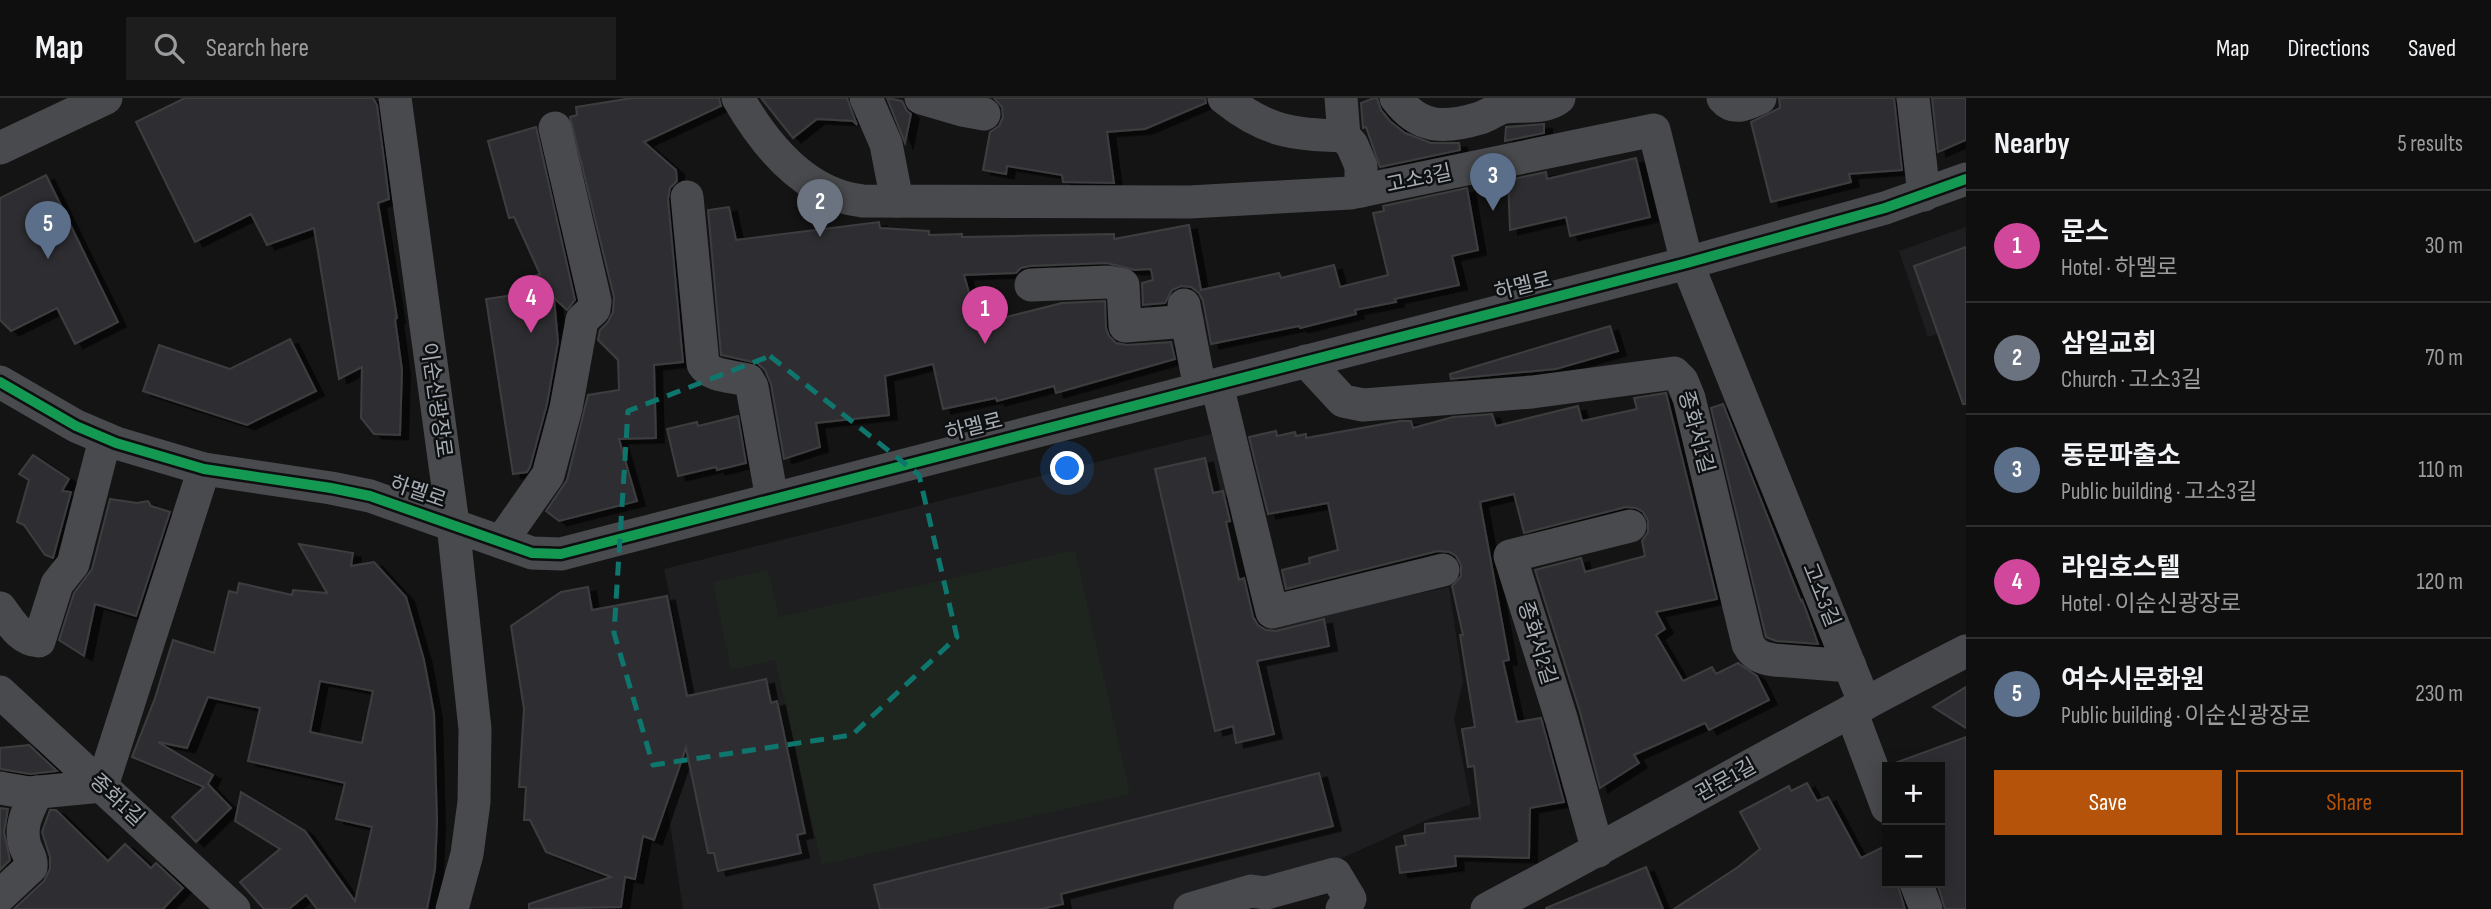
<!DOCTYPE html>
<html lang="en">
<head>
<meta charset="utf-8">
<style>
  body { margin:0; font-family:"Sofia Sans Condensed","Noto Sans KR",sans-serif; background:#1d1d1d; color:#f1f3f6 }
  .controls { position:absolute; right:21px; bottom:21px; display:grid; overflow:hidden; border-radius:0px; box-shadow:0 4px 18px #0003 }
  .controls button { width:63px; height:63px; display:grid; place-items:center; padding:0; border:0; border-bottom:2px solid #2f2f2f; background:#0f0f0f; color:#f1f3f6; font:35px sans-serif }
  .you { position:absolute; left:1068px; top:371px; width:24px; height:24px; margin:-18px; border:5px solid #fff; border-radius:50%; background:#1a73e8; box-shadow:0 0 0 10px #1a73e833 }
  .badge { display:grid; place-items:center; width:46px; height:46px; border-radius:50%; background:#b45309; color:#fff; font-size:23px; font-weight:700 }
  .pin { position:absolute; translate:-50% -58px; filter:drop-shadow(0 2px 4px #0008) }
  .pin::after { content:''; position:absolute; top:37px; width:24px; height:21px; background:inherit; clip-path:polygon(0 0,100% 0,50% 100%) }
  .list { margin:0; padding:0; list-style:none }
  h2 { display:flex; justify-content:space-between; align-items:center; height:91px; margin:0; padding:0 28px; font-size:30px }
  h2 small { font-size:23px; font-weight:400; color:#9b9c9e }
  .list li { display:grid; grid-template-columns:46px 1fr auto; gap:21px; align-items:center; box-sizing:border-box; height:112px; padding:0 28px; border-top:2px solid #2f2f2f }
  .list b { display:block; font-size:26px; white-space:nowrap }
  .list p { margin:0; font-size:23px; white-space:nowrap; color:#9b9c9e }
  .list em { font-size:23px; font-style:normal; color:#9b9c9e }
  .actions { display:flex; gap:14px; padding:21px 28px }
  .actions a { flex:1; padding:16px 0; border:2px solid #b45309; border-radius:0px; text-align:center; font-size:24px; color:#b45309 }
  .actions .main { background:#b45309; color:#fff }
  .icon { flex:none; width:38px; height:38px; fill:none; stroke:currentColor; stroke-width:2; stroke-linecap:round; stroke-linejoin:round }
  .map { position:relative; flex:none; width:1966px; height:811px; overflow:hidden }
  header { display:flex; align-items:center; gap:42px; box-sizing:border-box; height:98px; padding:0 35px; background:#0f0f0f; border-bottom:2px solid #2f2f2f }
  header strong { font-size:33px }
  nav { display:flex; gap:38px; margin-inline-start:auto; font-size:24px }
  .search { width:490px; height:63px; background:#1d1d1d; display:flex; align-items:center; gap:18px; box-sizing:border-box; padding:0 24px; border-radius:0px; color:#9b9c9e; font-size:26px }
  main { display:flex }
  aside { flex:1; background:#0f0f0f }
  .map>svg:first-child { display:block }
  .built { fill:#1e1e20 }
  .green { fill:#1e241e }
  .building { fill:#2f2f30; stroke:#3d3e40; stroke-width:2; fill-rule:evenodd; filter:url(#shadow) }
  .lines { fill:none; stroke-linecap:round; stroke-linejoin:round }
  .minor { stroke:#494a4d; stroke-width:33 }
  .cycleway-casing { stroke:#0e0f10; stroke-width:15 }
  .cycleway { stroke:#139951; stroke-width:10 }
  .marked { fill:none; stroke:#0f766e; stroke-width:5; stroke-dasharray:14 9; stroke-linejoin:round }
  .labels { text-anchor:middle; dominant-baseline:central; stroke-width:5; stroke-linejoin:round; paint-order:stroke }
  .street-label { font-size:21px; fill:#a6acb4; stroke:#0e0f10 }
</style>
</head>
<body>
<header>
<strong>Map</strong>
<div class="search"><svg class="icon" aria-label="search" viewBox="0 0 24 24"><circle cx="10" cy="10" r="6"/><path d="M15 15l6 6"/></svg>Search here</div>
<nav><a>Map</a><a>Directions</a><a>Saved</a></nav>
</header>
<main>
<div class="map">
<svg width="1966" height="811" viewBox="0 0 1966 811">
  <defs>
    <filter id="shadow"><feDropShadow dx="8" dy="4.5" stdDeviation="0" flood-color="#0009"/></filter>
  </defs>
  <rect width="100%" height="100%" fill="#141414"/>
  <g class="built">
    <path d="M1966,129V227L1928,239L1899,153Z"/>
    <path d="M1219,334L1258,530L1449,489L1463,584L1454,621L1471,706L1429,721L1340,761L1173,811H683L648,581L685,572L664,471Z"/>
  </g>
  <path class="green" d="M1075,452L1130,696L822,767L775,562L731,572L713,484L768,472L779,519Z"/>
  <g class="building">
    <path d="M185,0H373L377,7L389,101L378,105L397,220L395,221L402,272L400,337L374,336L361,320L362,269L339,281L314,130L267,147L251,116L195,144L136,24Z"/>
    <path d="M632,0H719L721,8L644,44L676,72L677,83L670,90L668,101L683,264L654,267L656,340L619,341L637,403L559,423L546,413L567,382L588,297L619,292L618,262L598,242L600,232L608,224L613,214L614,199L570,19L577,17L576,9Z"/>
    <path d="M761,0H847L857,27L853,23L817,21L793,40Z"/>
    <path d="M887,0L902,3L907,13L911,16L905,45Z"/>
    <path d="M994,0H1205L1206,5L1145,31L1107,34L1114,85L1063,84L1062,77L1007,68L1006,76L983,72L990,34L999,28L1003,19L1002,9Z"/>
    <path d="M1374,0H1377L1381,12L1390,23L1405,35L1431,45H1459L1460,52L1380,69L1366,29L1363,30L1361,5Z"/>
    <path d="M1779,0H1894L1902,72L1849,76L1851,84L1771,104L1751,24L1780,10Z"/>
    <path d="M1932,0H1966V42L1938,54Z"/>
    <path d="M1544,26V35L1505,43L1506,29Z"/>
    <path d="M536,29L575,202L567,212L554,200L558,244L547,306L530,369L527,374L513,376L486,201L546,192L533,179L540,176L514,119L509,120L488,43Z"/>
    <path d="M1636,60L1650,119L1570,138L1566,119L1510,132L1508,82L1546,74L1547,81Z"/>
    <path d="M46,77L118,224L75,246L57,210L11,233L0,222V100Z"/>
    <path d="M1467,90L1478,152L1452,158L1459,187L1395,201L1396,204L1355,212L1356,216L1300,230L1299,228L1211,246L1203,203L1199,195L1191,189L1181,188L1172,192L1165,205L1143,207L1142,185L1153,182L1151,171L1134,172L1107,165L1030,168L1021,170L1016,175L964,177L978,226L1062,205L1105,203L1106,230L1109,238L1116,245L1127,247L1171,244L1175,261L1056,295L1054,288L997,303L996,300L943,311L933,266L885,278L889,317L816,325L820,349L784,361L771,286L765,272L757,265L721,257L708,112L729,109L736,142L879,124L880,130L929,133V137L962,136V139L1114,136V141L1189,127L1201,192L1279,175L1281,180L1334,167L1340,189L1388,177L1373,115L1384,113L1383,108Z"/>
    <path d="M1966,149V306H1963L1914,168Z"/>
    <path d="M1610,228L1618,253L1556,271L1451,281L1450,276Z"/>
    <path d="M290,241L316,293L247,327L143,293L159,247L230,271Z"/>
    <path d="M1666,295L1717,501L1656,514L1665,531L1656,537L1683,583L1712,569L1716,576L1738,565L1757,578L1769,602L1709,632L1705,625L1634,657L1639,665L1600,690L1580,614L1535,472L1581,460L1585,474L1645,458L1642,443L1648,434V423L1643,414L1636,410L1626,409L1524,435L1514,396L1480,404L1509,562L1503,563L1517,624L1541,620L1564,704L1530,710L1529,760L1455,758L1456,768L1400,775L1396,749L1406,747L1404,738L1425,735V726L1480,720L1474,668L1468,669L1462,631L1475,629L1460,537H1463L1452,488L1461,478V467L1456,458L1449,454L1438,453L1286,491L1282,472L1310,465L1309,460L1338,452L1328,405L1268,416L1249,339L1276,333L1277,338L1295,334L1296,338L1306,336V340L1400,323H1411L1413,330L1453,319L1492,316L1496,328L1578,308L1582,323L1637,311L1634,300Z"/>
    <path d="M1723,306L1801,503L1802,502L1806,512L1818,546L1776,543L1766,539L1711,310Z"/>
    <path d="M738,318L746,365L717,372L716,369L678,378L667,331L697,324L698,328Z"/>
    <path d="M33,357L69,381L62,393L71,394L53,460L45,457L24,427L17,424L29,382L19,376Z"/>
    <path d="M1205,360L1213,395L1223,393L1230,423L1226,424L1239,482L1244,480L1253,519L1258,527L1266,532L1276,533L1324,521L1329,548L1257,563L1274,636L1236,645L1233,628L1215,633L1155,371Z"/>
    <path d="M110,401L137,405L148,403L151,408L170,414L136,518L95,506L84,558L59,542L74,495L92,471Z"/>
    <path d="M299,446L353,455L351,468L374,464L406,499L424,562L434,615L437,725L435,771L427,811H317L306,797L289,811H264L240,784L280,751L235,723L241,694L305,733L355,803L372,729L336,721L345,685L248,663L260,610L208,599L187,650L158,644L213,677L208,686L231,710L196,744L172,719L204,689L132,659L155,600L173,542L214,555L229,493L237,495L239,485L292,497L293,492L327,495ZM320,583L373,593L362,645L310,634Z"/>
    <path d="M588,489L592,512L667,498L687,598L766,581L771,605L777,603L805,735L797,737L801,755L718,773L714,755H708L686,650L654,742L643,738L635,781L625,779L621,809L529,811V806L611,779L546,754L530,722H524L526,689H519L524,611L511,528L561,494Z"/>
    <path d="M1966,589V630L1933,609Z"/>
    <path d="M1966,639V811H1945L1937,785H1940V669H1893L1892,666Z"/>
    <path d="M29,647L57,673L30,676L0,671V650Z"/>
    <path d="M1319,675L1333,728L1061,796L1063,806L1042,811H880L874,787Z"/>
    <path d="M1807,685L1817,703L1828,699L1861,760L1887,747V785H1897L1905,811H1674L1738,769L1760,751L1740,714L1789,688L1791,693Z"/>
    <path d="M0,710L8,711L4,734L10,762L0,772Z"/>
    <path d="M50,712H56L108,763L125,746L151,770L156,765L183,790L163,811H14L44,783L50,771V759L42,734Z"/>
    <path d="M1646,769L1663,811H1546V810Z"/>
  </g>
  <g class="lines">
    <g class="minor">
      <path d="M395,0L453,426L475,631L474,704L467,756L452,811"/>
      <path d="M738,0C765,47 805,97 863,103L1190,104L1350,95L1654,32L1687,165L1865,606"/>
      <path d="M866,0L886,46L897,103"/>
      <path d="M921,0L962,12L984,16"/>
      <path d="M1224,0C1265,33 1292,37 1344,38"/>
      <path d="M1341,0L1344,38L1352,47L1361,68V93"/>
      <path d="M1396,0C1419,31 1444,31 1480,20C1489,17 1496,11 1505,9C1522,7 1546,11 1559,0"/>
      <path d="M1723,0C1734,13 1747,6 1760,0"/>
      <path d="M1913,0L1924,97"/>
      <path d="M0,50L106,0"/>
      <path d="M687,99L703,266C711,279 733,278 748,282L752,289L772,401"/>
      <path d="M1031,187L1108,184L1123,187L1125,228L1187,223"/>
      <path d="M1184,207L1200,291"/>
      <path d="M1306,263L1343,303L1363,307L1532,294L1674,275L1682,283L1689,300L1748,546C1754,557 1761,560 1774,562L1850,568"/>
      <path d="M0,284L76,328L116,345L204,371L331,390L370,398L532,455L561,456L1687,165L1885,110L1966,81"/>
      <path d="M1217,287L1272,514L1443,472"/>
      <path d="M501,444L548,377L566,310L582,222L594,211L595,203L555,30"/>
      <path d="M0,510C11,524 20,542 39,543L57,486L73,466L105,341"/>
      <path d="M0,594L234,811"/>
      <path d="M1851,613L1887,709"/>
      <path d="M0,690L29,695L102,688L204,371"/>
      <path d="M1598,753L1561,620L1510,458L1630,428"/>
      <path d="M1916,785L1926,811"/>
      <path d="M0,798L31,769C32,761 28,756 25,748C19,727 28,713 37,694"/>
      <path d="M1190,811L1251,793L1266,795L1335,776L1350,801L1342,811"/>
      <path d="M1487,811C1647,727 1804,635 1966,553"/>
    </g>
    <defs>
      <path id="cycleway" d="M0,284L76,328L116,345L204,371L331,390L370,398L532,455L561,456L1687,165L1885,110L1966,81"/>
    </defs>
    <use href="#cycleway" class="cycleway-casing"/>
    <use href="#cycleway" class="cycleway"/>
  </g>
  <path class="marked" d="M770,258L919,377L957,539L852,637L653,667L614,535L628,313Z"/>
  <g class="labels">
    <g class="street-label">
      <text transform="translate(1419 81) rotate(-12)">고소3길</text>
      <text transform="translate(1523 188) rotate(-14)">하멜로</text>
      <text transform="translate(436 302) rotate(82)">이순신광장로</text>
      <text transform="translate(974 329) rotate(-14)">하멜로</text>
      <text transform="translate(1696 334) rotate(75)">종화서1길</text>
      <text transform="translate(418 394) rotate(19)">하멜로</text>
      <text transform="translate(1821 497) rotate(68)">고소3길</text>
      <text transform="translate(1537 545) rotate(73)">종화서2길</text>
      <text transform="translate(1726 682) rotate(-29)">관문1길</text>
      <text transform="translate(117 702) rotate(43)">종화1길</text>
    </g>
  </g>
</svg>
<div class="controls">
<button>+</button>
<button>−</button>
</div>
<div class="you"></div>
<div class="pin badge" style="left:985px;top:246px;background:#d1479c">1</div>
<div class="pin badge" style="left:820px;top:139px;background:#6b7280">2</div>
<div class="pin badge" style="left:1493px;top:113px;background:#5c6f8a">3</div>
<div class="pin badge" style="left:531px;top:235px;background:#d1479c">4</div>
<div class="pin badge" style="left:48px;top:161px;background:#5c6f8a">5</div>
</div>
<aside>
<h2>Nearby<small>5 results</small></h2>
<ul class="list">
<li><span class="badge" style="background:#d1479c">1</span><div><b>문스</b><p>Hotel · 하멜로</p></div><em>30 m</em></li>
<li><span class="badge" style="background:#6b7280">2</span><div><b>삼일교회</b><p>Church · 고소3길</p></div><em>70 m</em></li>
<li><span class="badge" style="background:#5c6f8a">3</span><div><b>동문파출소</b><p>Public building · 고소3길</p></div><em>110 m</em></li>
<li><span class="badge" style="background:#d1479c">4</span><div><b>라임호스텔</b><p>Hotel · 이순신광장로</p></div><em>120 m</em></li>
<li><span class="badge" style="background:#5c6f8a">5</span><div><b>여수시문화원</b><p>Public building · 이순신광장로</p></div><em>230 m</em></li>
</ul>
<div class="actions"><a class="main">Save</a><a>Share</a></div>
</aside>
</main>
</body>
</html>
